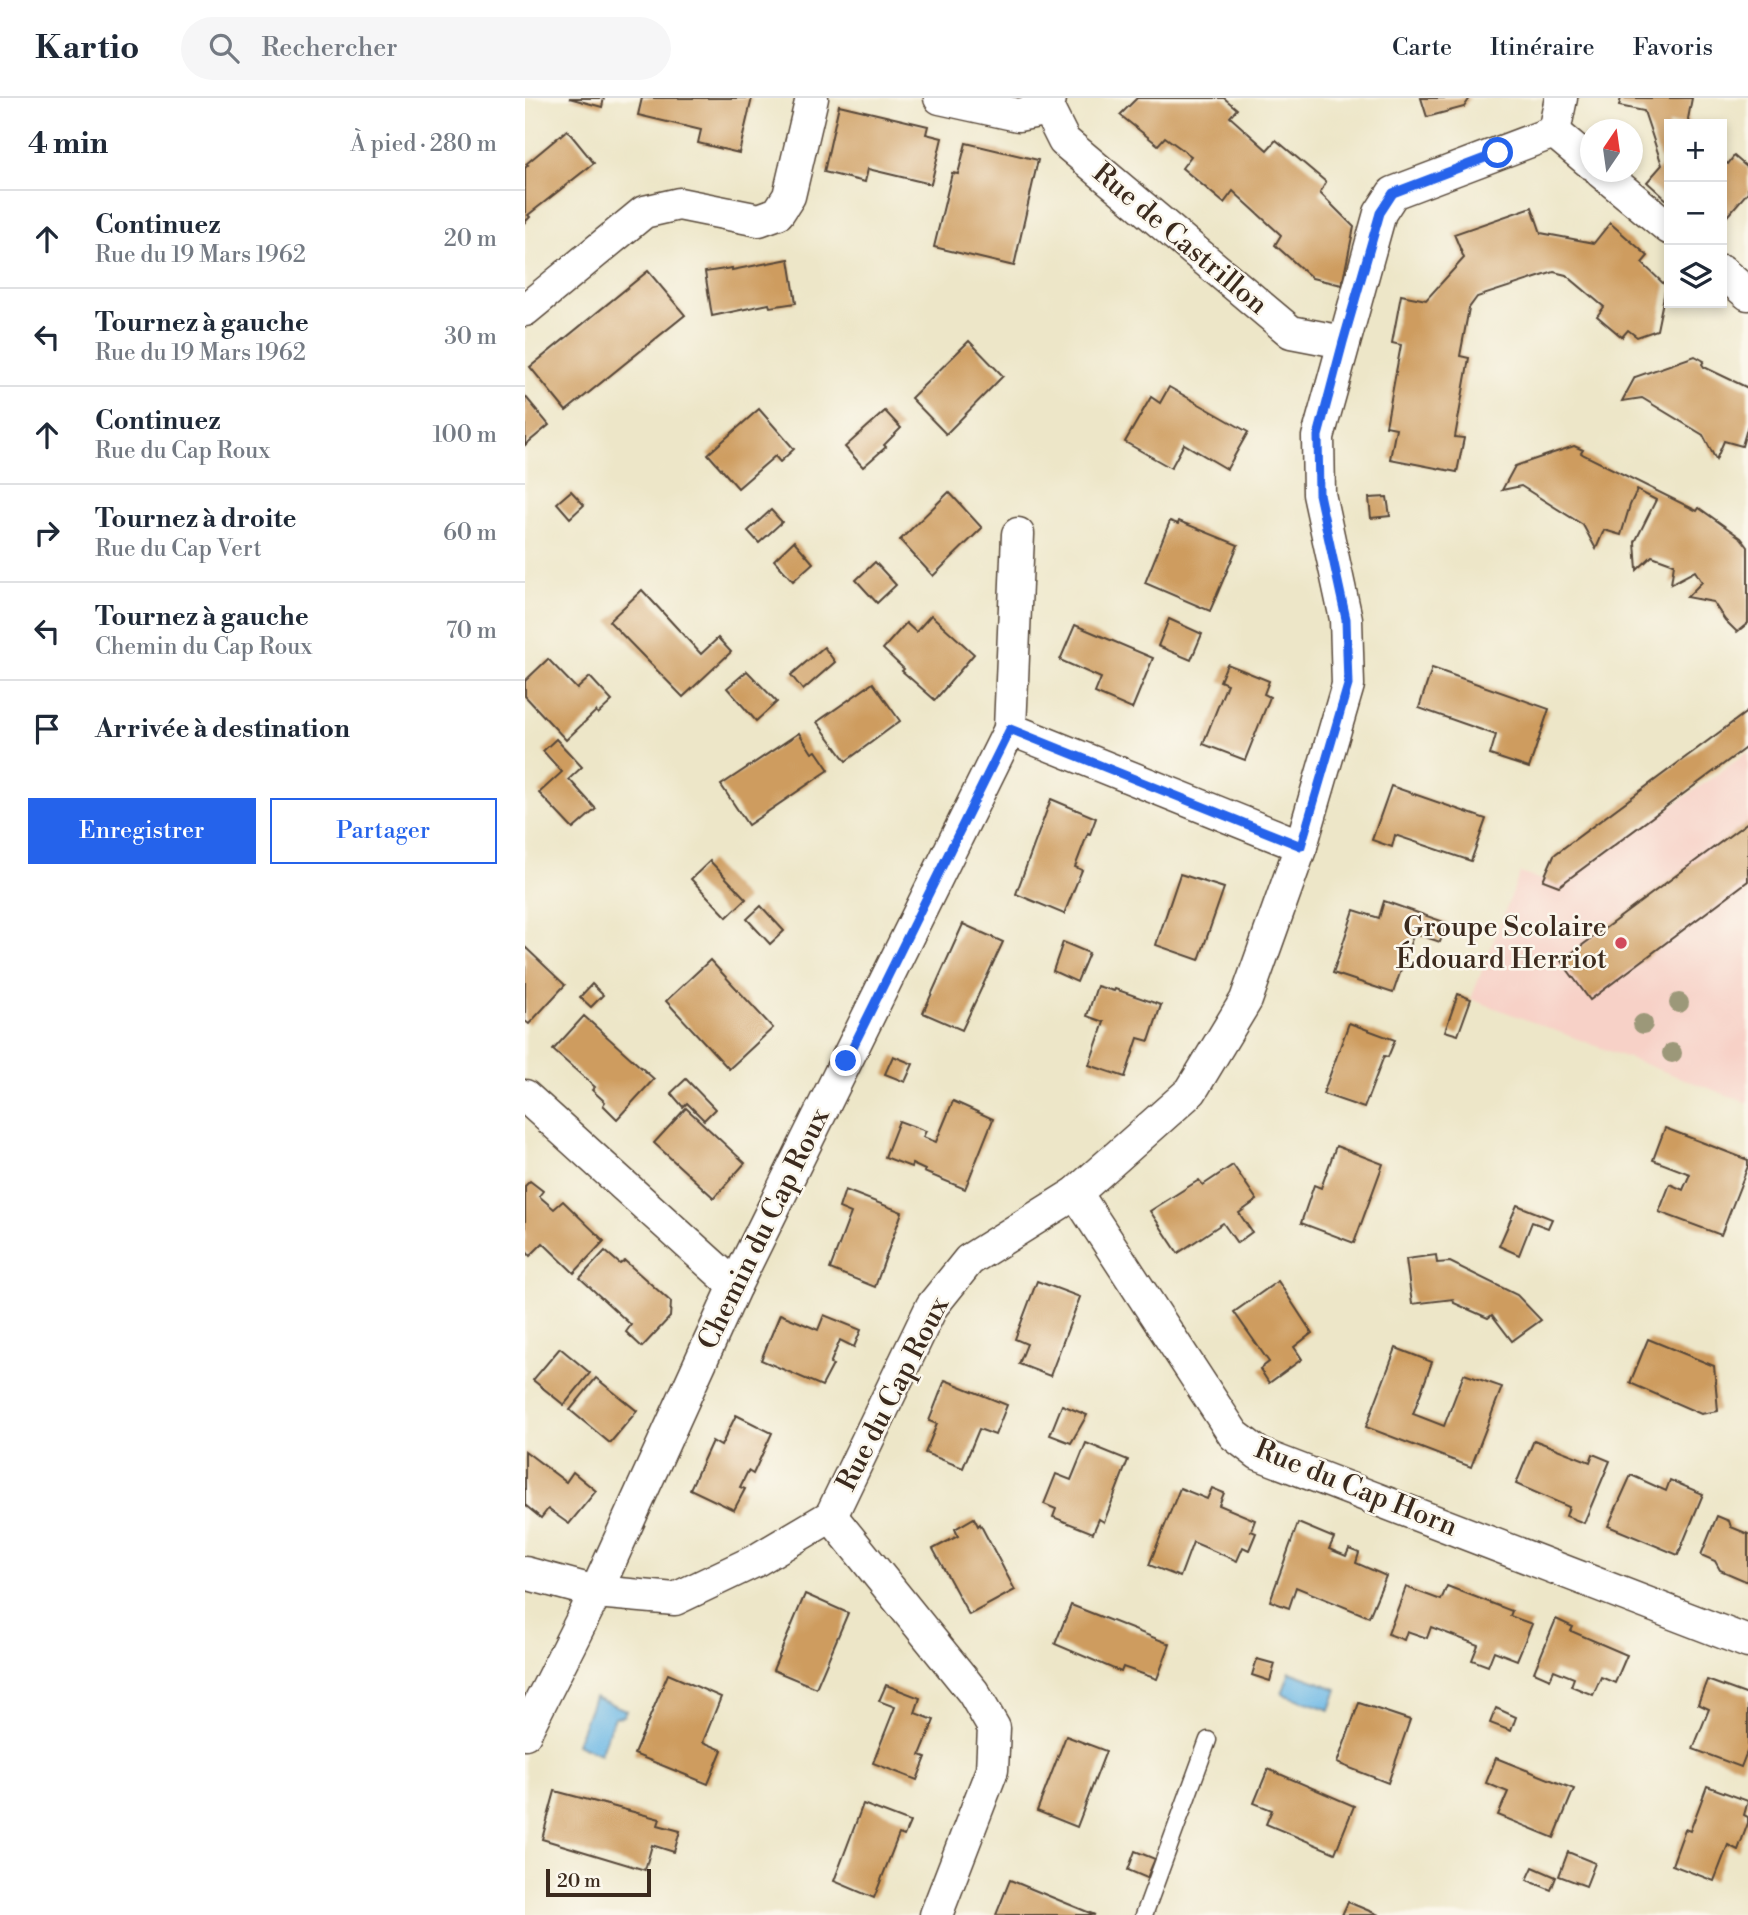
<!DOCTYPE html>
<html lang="fr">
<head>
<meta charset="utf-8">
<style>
  body { margin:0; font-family:"Libre Bodoni",serif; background:#f6f6f7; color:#1f2937 }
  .controls { position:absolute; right:21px; top:21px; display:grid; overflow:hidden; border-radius:0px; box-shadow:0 4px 10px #0003 }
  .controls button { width:63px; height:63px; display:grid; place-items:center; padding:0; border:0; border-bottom:2px solid #e0e1e3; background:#fff; color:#1f2937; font:35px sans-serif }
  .compass { position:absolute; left:1055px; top:21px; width:63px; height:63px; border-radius:50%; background:#fff; box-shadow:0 4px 10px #0003; rotate:13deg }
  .scale { position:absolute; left:21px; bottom:18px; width:105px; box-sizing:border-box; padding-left:7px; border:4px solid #3b2a1e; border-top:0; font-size:19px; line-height:24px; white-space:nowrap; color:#3b2a1e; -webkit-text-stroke:5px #fbf7ec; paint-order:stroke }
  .stop { position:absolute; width:21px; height:21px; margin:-16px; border:5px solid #2563eb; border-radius:50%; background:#fff }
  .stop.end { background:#2563eb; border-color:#fff; box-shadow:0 2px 7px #0008 }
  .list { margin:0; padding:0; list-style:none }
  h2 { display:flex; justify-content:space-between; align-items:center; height:91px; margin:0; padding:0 28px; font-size:30px }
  h2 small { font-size:23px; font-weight:400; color:#747a83 }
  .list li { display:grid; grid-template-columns:46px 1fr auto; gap:21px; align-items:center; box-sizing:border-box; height:98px; padding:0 28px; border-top:2px solid #e0e1e3 }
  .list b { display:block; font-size:26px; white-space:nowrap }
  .list p { margin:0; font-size:23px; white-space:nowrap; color:#747a83 }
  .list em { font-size:23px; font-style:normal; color:#747a83 }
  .actions { display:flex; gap:14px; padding:21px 28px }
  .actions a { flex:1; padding:16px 0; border:2px solid #2563eb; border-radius:0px; text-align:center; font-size:24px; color:#2563eb }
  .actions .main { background:#2563eb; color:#fff }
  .icon { flex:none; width:38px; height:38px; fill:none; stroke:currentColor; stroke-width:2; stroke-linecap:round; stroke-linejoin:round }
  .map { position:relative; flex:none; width:1223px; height:1817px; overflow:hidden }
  header { display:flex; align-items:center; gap:42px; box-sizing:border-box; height:98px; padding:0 35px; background:#fff; border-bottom:2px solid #e0e1e3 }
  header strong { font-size:33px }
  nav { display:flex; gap:38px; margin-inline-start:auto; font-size:24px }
  .search { width:490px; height:63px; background:#f6f6f7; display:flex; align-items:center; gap:18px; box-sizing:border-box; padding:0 24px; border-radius:38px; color:#747a83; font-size:26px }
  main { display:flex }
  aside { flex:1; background:#fff }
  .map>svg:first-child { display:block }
  .built { fill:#f7d1c7 }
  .water { fill:#6cb8e5; stroke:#547182; stroke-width:2 }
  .building { fill:#ce9c5f }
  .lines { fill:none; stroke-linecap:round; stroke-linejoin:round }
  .service-casing { stroke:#564638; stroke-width:19 }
  .minor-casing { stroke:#564638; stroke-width:35 }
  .service { stroke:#fff; stroke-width:16 }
  .minor { stroke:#fff; stroke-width:32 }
  .tree { fill:#9c9879 }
  .route { stroke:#2563eb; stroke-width:9 }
  .poi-dot { fill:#d1495b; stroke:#fbf7ec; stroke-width:2.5 }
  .labels { text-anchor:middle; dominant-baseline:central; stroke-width:5; stroke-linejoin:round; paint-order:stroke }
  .street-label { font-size:28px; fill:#3b2a1e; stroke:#fbf7ec }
  .poi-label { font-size:28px; fill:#3b2a1e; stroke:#fbf7ec; text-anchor:end }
</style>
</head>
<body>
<header>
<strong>Kartio</strong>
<div class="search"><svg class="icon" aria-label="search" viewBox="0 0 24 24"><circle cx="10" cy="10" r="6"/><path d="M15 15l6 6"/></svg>Rechercher</div>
<nav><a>Carte</a><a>Itinéraire</a><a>Favoris</a></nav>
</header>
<main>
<aside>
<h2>4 min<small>À pied · 280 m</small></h2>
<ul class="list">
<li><svg class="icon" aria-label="ahead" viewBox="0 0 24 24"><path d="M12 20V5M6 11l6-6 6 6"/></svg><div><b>Continuez</b><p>Rue du 19 Mars 1962</p></div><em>20 m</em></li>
<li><svg class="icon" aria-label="left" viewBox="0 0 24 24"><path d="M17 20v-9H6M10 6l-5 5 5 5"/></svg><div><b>Tournez à gauche</b><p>Rue du 19 Mars 1962</p></div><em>30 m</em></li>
<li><svg class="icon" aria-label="ahead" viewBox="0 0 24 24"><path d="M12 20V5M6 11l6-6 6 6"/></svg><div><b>Continuez</b><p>Rue du Cap Roux</p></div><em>100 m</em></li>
<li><svg class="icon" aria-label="right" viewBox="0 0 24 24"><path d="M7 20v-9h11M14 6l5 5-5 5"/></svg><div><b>Tournez à droite</b><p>Rue du Cap Vert</p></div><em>60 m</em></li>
<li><svg class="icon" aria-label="left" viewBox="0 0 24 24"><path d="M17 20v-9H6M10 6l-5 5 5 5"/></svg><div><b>Tournez à gauche</b><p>Chemin du Cap Roux</p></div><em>70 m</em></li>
<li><svg class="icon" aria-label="arrive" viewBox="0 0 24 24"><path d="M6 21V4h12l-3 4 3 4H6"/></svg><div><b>Arrivée à destination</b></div></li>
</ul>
<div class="actions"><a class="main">Enregistrer</a><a>Partager</a></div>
</aside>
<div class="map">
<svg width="1223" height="1817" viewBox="0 0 1223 1817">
  <rect width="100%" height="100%" fill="#fbf7ec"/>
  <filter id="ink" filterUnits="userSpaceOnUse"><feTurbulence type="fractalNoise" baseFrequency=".0143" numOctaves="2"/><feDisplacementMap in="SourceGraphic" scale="14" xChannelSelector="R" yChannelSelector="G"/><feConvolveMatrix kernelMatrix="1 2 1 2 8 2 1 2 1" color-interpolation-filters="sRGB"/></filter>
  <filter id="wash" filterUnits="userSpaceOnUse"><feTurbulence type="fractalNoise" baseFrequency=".00686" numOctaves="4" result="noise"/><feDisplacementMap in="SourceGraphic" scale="28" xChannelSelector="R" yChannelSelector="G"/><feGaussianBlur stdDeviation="1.57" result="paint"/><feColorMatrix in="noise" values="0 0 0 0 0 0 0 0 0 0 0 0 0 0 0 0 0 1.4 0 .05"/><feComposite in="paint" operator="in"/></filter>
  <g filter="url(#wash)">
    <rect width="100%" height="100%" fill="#ede6c8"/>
    <path class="built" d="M1223,654V1005L946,901L995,775L1034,788Z"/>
    <g class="water">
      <path d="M765,1574L812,1591L805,1612L757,1596Z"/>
      <path d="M69,1599L101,1612L98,1618L89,1619L75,1656L51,1646Z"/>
    </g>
    <g id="blocks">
      <g class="building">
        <path d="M44,0H79L77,9Z"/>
        <path d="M117,0H227L214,55L173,45L176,32L113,17Z"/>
        <path d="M612,0H699L712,11L705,19L742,52L751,42L801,84L795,95L829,129L817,187L787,180L750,147L756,137L708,93L699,105L657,70L666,58L640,39L633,47L595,17Z"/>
        <path d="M896,0H945L939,9L902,19Z"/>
        <path d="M1096,0H1167L1163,21L1164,26H1144V104L1122,84L1137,67L1119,13L1094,8Z"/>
        <path d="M314,7L403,28L401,36L417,40L406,86L343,71L340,84L299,74Z"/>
        <path d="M42,32L69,65L3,117L5,119L0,124V70L3,67L1,66Z"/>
        <path d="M441,45L513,62L489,168L409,149L427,75L433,76Z"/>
        <path d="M1209,58L1223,70V94L1197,124V61L1203,66Z"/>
        <path d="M1007,109L1016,135L1069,145L1085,125L1123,158L1117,165L1141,188L1132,232L1112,239L1103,232L1097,239L1072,218L1079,209L1041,177L1029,174L952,199L944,210L935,258L944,260L930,339L939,340L932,374L865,361L871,330L861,328L876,247L867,245L876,197L901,202L939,160L929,136Z"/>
        <path d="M264,161L271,205L245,209L244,206L187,218L180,174L207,170V172Z"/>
        <path d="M123,173L160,217L41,313L5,269Z"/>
        <path d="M444,243L478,278L421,336L386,300Z"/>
        <path d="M1170,258L1179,263L1177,266L1179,269L1223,290V327L1217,348L1199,343L1191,362L1178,337L1117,300L1097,303L1110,279Z"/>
        <path d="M644,289L723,334L702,371L659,346L646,370L600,344L626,299L635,305Z"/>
        <path d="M0,298L24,327L0,347Z"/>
        <path d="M234,311L269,351L255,364L250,358L213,390L183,356Z"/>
        <path d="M360,313L376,330L359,347L361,349L338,369L320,349Z"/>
        <path d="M1049,348L1058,352L1056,355L1059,357L1172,413L1174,410L1216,440L1223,449V525L1212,534L1200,522L1188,504L1162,499L1177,484L1170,473L1146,486L1149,466L1127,458L1112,472L1110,444L1131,402L1112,392L1105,407L1096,437L1079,432L1071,451L1058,427L996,388L977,392L990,368Z"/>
        <path d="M46,393L59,407L45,420L32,405Z"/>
        <path d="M424,394L457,430L408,478L375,442Z"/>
        <path d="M862,399L865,418L846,420L844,400Z"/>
        <path d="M246,412L257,424L234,445L223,433Z"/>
        <path d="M645,423L653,426L654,423L713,447L685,513L620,485Z"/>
        <path d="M269,443L288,465L268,483L249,462Z"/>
        <path d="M350,464L371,487L352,505L331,482Z"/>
        <path d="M117,492L176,556L193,540L206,554L158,599L84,523Z"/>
        <path d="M406,517L449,556L410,602L377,573L379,571L358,551L381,525L391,534Z"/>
        <path d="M644,521L677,536L666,562L633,548Z"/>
        <path d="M550,527L628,560L607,611L570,595L576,580L535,562Z"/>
        <path d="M299,549L310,564L278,592L266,577Z"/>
        <path d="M23,561L52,591L65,579L87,603L73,616L71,613L41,642L0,598V583Z"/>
        <path d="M702,566L744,583L739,596L745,599L720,662L678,646L702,586L695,583Z"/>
        <path d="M907,570L1024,611L1004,670L965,657L971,637L894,610Z"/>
        <path d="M222,573L252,604L231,623L202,590Z"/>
        <path d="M348,585L375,623L321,663L292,624Z"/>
        <path d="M1223,613V648L1034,788L1018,782L1029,757Z"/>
        <path d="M274,635L287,655L291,653L304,672L223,727L196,687Z"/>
        <path d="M31,641L57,669L44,681L71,711L48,731L14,695L37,674L18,653Z"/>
        <path d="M866,688L961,721L946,763L870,737L867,749L847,742Z"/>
        <path d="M526,701L571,720L565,736L563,735L550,769L557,772L539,816L491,796Z"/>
        <path d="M1223,724V783L1065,902L1036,863Z"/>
        <path d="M185,763L221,801L202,819L166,781Z"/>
        <path d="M655,776L699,790L674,862L631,847Z"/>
        <path d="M859,803L922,825L915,844L889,835L868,895L808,875L829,812L854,820Z"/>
        <path d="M236,808L259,833L245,846L222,821Z"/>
        <path d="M438,826L478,844L437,932L398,915Z"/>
        <path d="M538,844L564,855L552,884L528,873Z"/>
        <path d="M0,849L40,887L4,926L0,923Z"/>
        <path d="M185,862L248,930L204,971L141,903Z"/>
        <path d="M67,886L78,897L66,909L55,899Z"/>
        <path d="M572,888L589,893L590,891L636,907L624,943L613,940L600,979L564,967L579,924L562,918Z"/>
        <path d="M933,896L946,901L933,937L920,933Z"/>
        <path d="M59,918L129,981L92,1021L78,1007L80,1004L67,992L70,989L28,952Z"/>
        <path d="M824,925L870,942L863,959L859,958L839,1010L798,996Z"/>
        <path d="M368,958L388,966L380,984L360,976Z"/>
        <path d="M161,981L190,1011L179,1022L162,1005L158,1009L146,995Z"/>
        <path d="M428,1003L468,1021L440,1091L399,1074L400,1072L387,1066L386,1069L360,1059L374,1023L401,1033L398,1039L411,1044Z"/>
        <path d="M161,1010L220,1065L189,1100L129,1045Z"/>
        <path d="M1140,1030L1223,1062V1068L1196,1137L1134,1114L1145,1086L1158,1092L1165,1076L1128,1062Z"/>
        <path d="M811,1048L858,1066L829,1145L776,1125L789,1087L796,1090Z"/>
        <path d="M708,1067L732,1102L714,1115L727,1134L712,1145L698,1125L653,1155L625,1113L674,1082L678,1087Z"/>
        <path d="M5,1083L18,1093L14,1098L29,1111L38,1103L79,1143L49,1175L18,1145L5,1158L0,1152V1088Z"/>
        <path d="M320,1092L377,1114L350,1189L305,1171L326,1115L314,1110Z"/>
        <path d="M992,1107L1027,1121L1023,1130L1007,1124L994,1157L974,1148Z"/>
        <path d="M80,1153L95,1166L100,1163L146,1204L145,1219L117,1249L101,1234L106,1227L55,1180Z"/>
        <path d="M911,1157L912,1165L925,1164L992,1197L1016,1222L987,1243L967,1217L963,1220L929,1205L928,1201L887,1206L881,1161Z"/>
        <path d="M512,1183L555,1199L525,1278L494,1266L502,1246L490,1241Z"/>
        <path d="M753,1183L787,1235L769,1249L777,1261L744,1285L735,1271L744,1264L709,1214Z"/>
        <path d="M255,1216L293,1232L299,1217L336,1232L329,1249L315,1242L305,1266L308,1267L297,1288L236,1262Z"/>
        <path d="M1123,1241L1189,1268L1193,1313L1176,1316L1105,1285Z"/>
        <path d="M35,1250L65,1275L39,1307L8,1282Z"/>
        <path d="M871,1250L907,1264L888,1316L919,1328L939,1276L977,1289L946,1369L841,1329Z"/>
        <path d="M71,1280L112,1313L85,1345L45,1312Z"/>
        <path d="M420,1282L482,1307L470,1337L454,1331L438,1370L400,1355L412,1326L404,1323Z"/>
        <path d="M537,1307L562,1317L546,1345L525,1337Z"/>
        <path d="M211,1317L247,1335L228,1376L223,1373L215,1389L220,1391L209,1412L165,1391L187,1343L196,1348Z"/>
        <path d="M1009,1342L1065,1364L1068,1356L1085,1363L1059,1425L1041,1418L1044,1409L991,1386Z"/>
        <path d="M561,1345L603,1362L579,1424L574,1421L568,1435L528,1419L531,1411L519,1406L531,1376L546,1382Z"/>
        <path d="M0,1353L41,1384L48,1374L71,1393L44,1426L23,1411L16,1420L0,1407Z"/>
        <path d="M1106,1377L1141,1393L1145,1382L1178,1396L1153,1457L1083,1428Z"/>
        <path d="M655,1390L682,1401L687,1390L699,1395L694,1407L730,1422L726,1433L731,1435L724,1452L718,1449L712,1463L668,1444L655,1479L624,1467Z"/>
        <path d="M1192,1418L1204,1423L1206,1429L1223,1436V1484L1195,1472L1190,1463L1176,1457Z"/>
        <path d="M449,1420L453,1428L455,1426L490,1492L444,1517L408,1451L433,1438L430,1431Z"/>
        <path d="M773,1425L809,1440L804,1451L821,1458L824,1451L834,1455L831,1465L861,1478L844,1519L771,1489L764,1510L745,1503Z"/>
        <path d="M922,1488L987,1513L985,1518L1007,1526L992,1562L969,1553L963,1568L947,1562L953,1547L906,1529L902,1540L882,1533L879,1542L863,1536L881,1489L916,1502Z"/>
        <path d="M280,1496L323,1515L291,1590L248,1572Z"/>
        <path d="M546,1507L645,1546L632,1581L598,1569L596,1574L530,1546Z"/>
        <path d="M1031,1521L1048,1529L1046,1533L1102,1557L1090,1585L1076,1579L1068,1597L1046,1588L1049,1580L1029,1572L1025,1581L1009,1574Z"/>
        <path d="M732,1561L750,1566L745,1583L727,1577Z"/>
        <path d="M143,1576L196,1599L178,1644L197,1652L183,1686L109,1656Z"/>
        <path d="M1182,1582L1223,1597V1651L1216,1669L1168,1651L1184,1611L1173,1606Z"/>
        <path d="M361,1587L395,1600L390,1615L409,1622L395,1657L401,1659L392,1682L348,1665L370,1609L354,1603Z"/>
        <path d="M834,1605L885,1622L863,1685L812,1665Z"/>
        <path d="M971,1610L991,1619L986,1633L965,1625Z"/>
        <path d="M541,1638L581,1653L552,1729L512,1713Z"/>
        <path d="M971,1660L1049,1691L1029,1740L973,1717L983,1694L961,1685Z"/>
        <path d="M743,1671L829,1708L810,1755L741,1726L747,1712L729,1705Z"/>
        <path d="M1182,1688L1223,1703L1219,1717L1223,1719V1725L1213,1752L1203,1747L1189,1783L1147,1767L1160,1731L1165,1733Z"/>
        <path d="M30,1693L135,1721L133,1727L155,1733L149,1754L127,1747L120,1772L17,1741Z"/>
        <path d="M338,1706L385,1724L379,1738L374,1736L349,1800L309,1783Z"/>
        <path d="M610,1753L630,1761L622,1780L603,1772Z"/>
        <path d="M1043,1754L1070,1765L1061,1788L1034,1778Z"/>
        <path d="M1008,1769L1031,1779L1026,1792L1002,1782Z"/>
        <path d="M485,1782L570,1817H471Z"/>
        <path d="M823,1804L854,1817H817Z"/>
      </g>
    </g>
  </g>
  <g filter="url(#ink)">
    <use href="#blocks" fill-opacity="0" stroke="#564638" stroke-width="2"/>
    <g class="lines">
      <defs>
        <path id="service" d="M619,1817L683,1642"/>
        <g id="minor">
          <path d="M415,0L493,17L523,11"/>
          <path d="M525,0L523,11L539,43L766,234L818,244"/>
          <path d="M1029,34L1036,0"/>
          <path d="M1076,74L1144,130"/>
          <path d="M1197,174L1223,196"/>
          <path d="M0,212L119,114L154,106L234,122L253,115L264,98L287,0"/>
          <path d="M493,436L485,631L776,748"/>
          <path d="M0,998L210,1188"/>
          <path d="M551,1095L709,1337L734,1356L1223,1544"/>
          <path d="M306,1418L448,1594L469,1630L467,1672L411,1817"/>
          <path d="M0,1475L71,1494L150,1501L230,1463L306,1418L407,1208L444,1162L551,1095L666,993L721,902L776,748L823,587L821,521L794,396L793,339L855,115L868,95L1029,34L1066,65"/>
          <path d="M0,1635L71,1494L210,1188L485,631"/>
        </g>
      </defs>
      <use href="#service" class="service-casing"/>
      <use href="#minor" class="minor-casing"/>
      <use href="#service" class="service"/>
      <use href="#minor" class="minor"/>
    </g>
    <g class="tree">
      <circle cx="1154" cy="905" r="10"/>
      <circle cx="1118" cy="926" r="10"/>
      <circle cx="1147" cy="955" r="10"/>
    </g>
  </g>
  <g class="lines" filter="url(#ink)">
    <path class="route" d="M321,963L485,631L776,748L823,587L821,521L794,396L793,338L818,244L855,115L868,95L973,55"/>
  </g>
  <circle class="poi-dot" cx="1096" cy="845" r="7"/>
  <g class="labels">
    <g class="street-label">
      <text transform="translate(655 141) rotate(40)">Rue de Castrillon</text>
      <text transform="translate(239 1131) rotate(-64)">Chemin du Cap Roux</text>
      <text transform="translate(368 1296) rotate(-63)">Rue du Cap Roux</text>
      <text transform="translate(831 1390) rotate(22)">Rue du Cap Horn</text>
    </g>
    <g class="poi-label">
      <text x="1082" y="829">Groupe Scolaire<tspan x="1082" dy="32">Édouard Herriot</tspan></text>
    </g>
  </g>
</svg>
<div class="controls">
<button>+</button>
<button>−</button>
<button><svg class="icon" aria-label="layers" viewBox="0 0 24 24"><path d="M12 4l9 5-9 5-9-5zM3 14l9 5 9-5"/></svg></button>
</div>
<svg class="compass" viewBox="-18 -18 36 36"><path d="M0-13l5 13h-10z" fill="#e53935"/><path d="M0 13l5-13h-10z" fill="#747a83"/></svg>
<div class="scale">20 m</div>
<div class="stop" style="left:973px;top:55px"></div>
<div class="stop end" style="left:321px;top:963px"></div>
</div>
</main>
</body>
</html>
